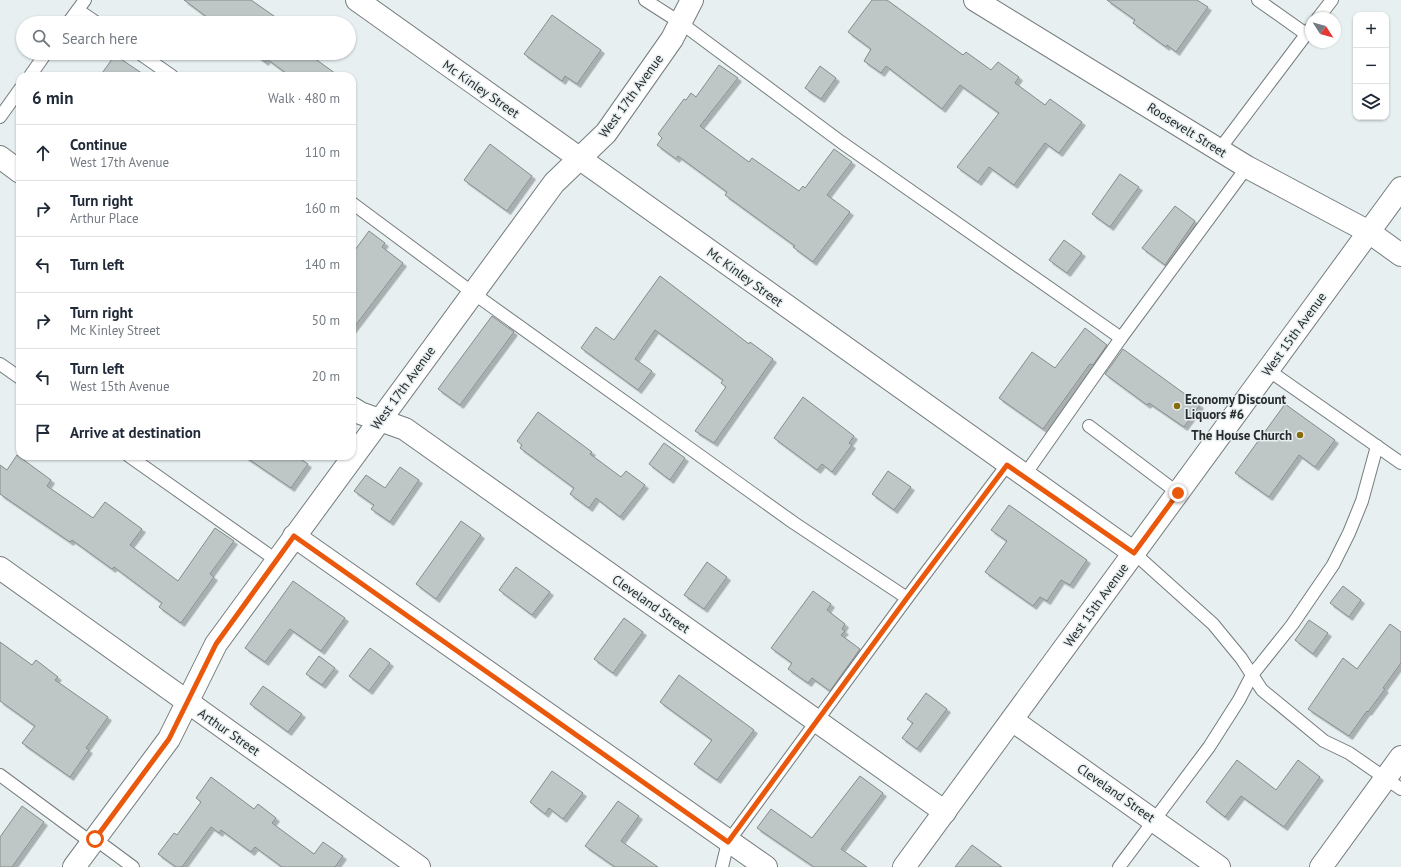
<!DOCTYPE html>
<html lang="en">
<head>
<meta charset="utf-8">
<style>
  body { margin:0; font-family:"PT Sans",sans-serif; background:#f2f2f3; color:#1f2937 }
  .controls { position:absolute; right:12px; top:12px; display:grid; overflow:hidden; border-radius:8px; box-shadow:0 1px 3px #0004 }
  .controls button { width:36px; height:36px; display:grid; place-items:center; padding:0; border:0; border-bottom:1px solid #e0e1e3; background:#fff; color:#1f2937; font:20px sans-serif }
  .compass { position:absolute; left:1305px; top:12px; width:36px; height:36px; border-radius:50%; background:#fff; box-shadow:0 1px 3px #0004; rotate:126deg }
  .stop { position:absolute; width:12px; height:12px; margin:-9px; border:3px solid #ea580c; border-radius:50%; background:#fff }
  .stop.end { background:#ea580c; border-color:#fff; box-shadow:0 1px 4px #0008 }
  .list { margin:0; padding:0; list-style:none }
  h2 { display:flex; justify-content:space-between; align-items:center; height:52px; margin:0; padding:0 16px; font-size:17px }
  h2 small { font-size:13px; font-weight:400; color:#747a83 }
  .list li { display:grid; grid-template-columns:26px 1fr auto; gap:12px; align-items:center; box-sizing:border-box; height:56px; padding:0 16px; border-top:1px solid #e0e1e3 }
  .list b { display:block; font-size:15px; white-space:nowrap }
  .list p { margin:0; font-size:13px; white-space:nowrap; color:#747a83 }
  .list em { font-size:13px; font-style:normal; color:#747a83 }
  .icon { flex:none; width:22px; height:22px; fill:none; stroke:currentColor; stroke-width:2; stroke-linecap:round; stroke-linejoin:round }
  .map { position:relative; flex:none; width:1401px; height:867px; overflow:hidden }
  .search { position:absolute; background:#fff; box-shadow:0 1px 3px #0004; left:16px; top:16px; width:340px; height:44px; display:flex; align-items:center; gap:10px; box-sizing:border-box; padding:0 14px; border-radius:22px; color:#747a83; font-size:15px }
  .panel { position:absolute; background:#fff; box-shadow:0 1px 3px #0004; left:16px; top:72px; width:340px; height:388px; border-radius:12px }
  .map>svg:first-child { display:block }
  .building { fill:#bfc7c6; stroke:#858c8b; filter:url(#shadow) }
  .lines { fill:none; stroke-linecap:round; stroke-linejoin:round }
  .lane-casing { stroke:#757c7e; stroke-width:14 }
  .street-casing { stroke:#757c7e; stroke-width:24 }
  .secondary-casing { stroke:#757c7e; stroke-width:24 }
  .lane { stroke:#fff; stroke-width:12 }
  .street { stroke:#fff; stroke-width:22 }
  .secondary { stroke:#fff; stroke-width:22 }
  .route { stroke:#ea580c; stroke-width:5 }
  .poi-dot { fill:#876c0a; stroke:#e7eff1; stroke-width:1.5 }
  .labels { text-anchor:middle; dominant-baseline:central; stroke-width:3; stroke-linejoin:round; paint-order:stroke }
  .street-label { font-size:13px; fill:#282b2c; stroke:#e7eff1 }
  .poi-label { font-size:13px; font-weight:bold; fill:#282b2c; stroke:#e7eff1; text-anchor:start }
</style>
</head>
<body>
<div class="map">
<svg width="1401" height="867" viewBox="0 0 1401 867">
  <defs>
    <filter id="shadow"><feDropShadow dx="3.5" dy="3.5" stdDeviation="0" flood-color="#0004"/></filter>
  </defs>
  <rect width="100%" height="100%" fill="#e7eff1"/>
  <g class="building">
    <path d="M184,0H251L284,23H215Z"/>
    <path d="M872,0H887L963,55L966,52L991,70L998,62L1019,77L1015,83L1045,105L1050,99L1082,122L1059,153L1045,143L1014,185L989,167L978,182L957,167L999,113L960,85L942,109L886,66L881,73L864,61L871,49L848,32Z"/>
    <path d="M1107,0H1197L1208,7L1176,52L1167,45L1166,47L1133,23L1135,20Z"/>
    <path d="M552,15L601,50L577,84L565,76L562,81L524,54Z"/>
    <path d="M253,53H307L339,76H290L267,59L265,62Z"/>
    <path d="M115,55L146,76H100Z"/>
    <path d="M719,65L738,78L700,126L749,162L752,158L799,191L803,186L805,188L834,149L852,162L827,195L850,212L813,262L793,247L795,246L725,195L727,192L678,156L676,159L657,145L662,138L658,134L684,99L686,100L691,93L696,97Z"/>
    <path d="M820,66L836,78L821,99L805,88Z"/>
    <path d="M490,144L532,176L507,211L464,180Z"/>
    <path d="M1120,174L1139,187L1110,227L1092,214Z"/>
    <path d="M1175,206L1195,221L1165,265L1142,248Z"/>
    <path d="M369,231L385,243L382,247L403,263L352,330V254Z"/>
    <path d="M1064,240L1082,253L1067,273L1049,260Z"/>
    <path d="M660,276L749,344L750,342L773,359L714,443L695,431L726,387L721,383L723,380L655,330L635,359L652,371L638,390L581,348L596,327L614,340Z"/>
    <path d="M492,316L514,332L460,405L438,389Z"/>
    <path d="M1085,328L1107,345L1093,365L1090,364L1043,429L999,398L1032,352L1055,368Z"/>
    <path d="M1123,349L1200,405L1184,427L1149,403L1147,405L1105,374Z"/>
    <path d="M803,397L854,436L849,443L852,445L832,472L822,464L817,470L774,438Z"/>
    <path d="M1285,404L1335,440L1315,467L1299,455L1269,497L1235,473Z"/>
    <path d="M538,412L592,452L590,454L621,477L626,471L645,485L620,517L596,498L589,508L570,494L574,488L520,448L522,445L517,441Z"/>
    <path d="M664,443L685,458L670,480L649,464Z"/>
    <path d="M17,455L51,480L47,486L93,518L105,502L142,529L130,545L178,581L215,528L234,541L210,574L214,577L181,623L159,607L162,603L114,567L112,569L72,540L70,542L0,494V465L7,470Z"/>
    <path d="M244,456H296L308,464L291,488Z"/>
    <path d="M400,467L419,480L390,522L371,509L374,505L354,491L366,475L385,488Z"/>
    <path d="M888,471L911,487L894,510L872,494Z"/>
    <path d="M1009,505L1087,560L1070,585L1061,580L1047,601L1040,597L1033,606L985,572L1007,541L991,530Z"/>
    <path d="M461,521L481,535L436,599L416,584Z"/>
    <path d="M707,562L727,577L704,609L684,595Z"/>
    <path d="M516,567L550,592L532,615L499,590Z"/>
    <path d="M293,581L345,618L321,651L290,629L265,662L245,648Z"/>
    <path d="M1343,586L1361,600L1349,617L1330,603Z"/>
    <path d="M813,591L831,604L827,610L845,624L842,629L845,631L841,635L860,649L830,691L812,678L808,683L788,669L792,663L771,648Z"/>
    <path d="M624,618L643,632L613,673L594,659Z"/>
    <path d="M1309,620L1328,633L1313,654L1295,640Z"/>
    <path d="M1390,624L1401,632V663L1383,688L1385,689L1368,712L1367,711L1349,736L1308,709L1343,658L1357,669Z"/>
    <path d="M0,642L32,665L36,660L58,677L55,680L108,717L86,748L89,750L70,777L22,743L35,726L0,701Z"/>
    <path d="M370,648L390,663L369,691L349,676Z"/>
    <path d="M319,656L335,668L322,685L306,674Z"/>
    <path d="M679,675L754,730L717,780L694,764L712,740L660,702Z"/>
    <path d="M263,686L302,714L288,732L250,704Z"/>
    <path d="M926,693L947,709L917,749L902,738L913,723L907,719Z"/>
    <path d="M1237,760L1276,790L1298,760L1320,777L1284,827L1241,796L1225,817L1206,802Z"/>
    <path d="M552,771L583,793L563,819L549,808L545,814L530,802Z"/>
    <path d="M860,776L883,793L841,849L867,867H814L757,828L771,809L812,838Z"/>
    <path d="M211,777L254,809L258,804L276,818L272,823L314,854L323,842L343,856L335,867H282L255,847L251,852L221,830L219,833L211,827L182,867H176L158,854L174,833L177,835L201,802L196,798Z"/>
    <path d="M618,801L639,816L621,841L658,867H615L585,846Z"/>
    <path d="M22,806L44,822L12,867H0V837Z"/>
    <path d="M972,845L1002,867H955Z"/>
  </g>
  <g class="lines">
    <defs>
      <g id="lane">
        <path d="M645,0L681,23L841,142L1121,338"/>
        <path d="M1258,0L1306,34"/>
        <path d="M78,10L97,23"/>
        <path d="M1318,18L1332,0"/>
        <path d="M68,23L85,0"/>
        <path d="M139,53L172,76"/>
        <path d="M30,76L46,53"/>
        <path d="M0,117L20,89"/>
        <path d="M1219,150L1311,28"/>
        <path d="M352,203L473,293L794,523L907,598"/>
        <path d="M0,364L20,378"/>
        <path d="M1268,370L1401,463"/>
        <path d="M1089,426L1178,493"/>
        <path d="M129,456L276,560"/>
        <path d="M1024,476L1121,338L1247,167"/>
        <path d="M1134,553L1213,624L1241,658L1262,690L1324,741L1349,753L1401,789"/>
        <path d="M0,775L92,843"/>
        <path d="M95,839L133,867"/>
        <path d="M722,867L728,842L907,598L1007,465"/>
        <path d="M1119,867L1209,747L1239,700L1252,675L1292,625L1333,565L1349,533L1362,501L1377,446"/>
      </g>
      <g id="street">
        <path d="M357,0L1134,553"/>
        <path d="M975,0L1247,167L1369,232L1401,255"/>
        <path d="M0,157L20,172"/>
        <path d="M352,408L360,413L405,429L945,812"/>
        <path d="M294,536L766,867"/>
        <path d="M0,568L419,867"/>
        <path d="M1012,720L1219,867"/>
        <path d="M74,867L169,739L216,644L554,183L606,133L672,39L692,0"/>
        <path d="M1321,867L1401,757"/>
      </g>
      <path id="secondary" d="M904,867L1401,188"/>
    </defs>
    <use href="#lane" class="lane-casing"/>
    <use href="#street" class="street-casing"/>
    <use href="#secondary" class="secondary-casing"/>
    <use href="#lane" class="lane"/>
    <use href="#street" class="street"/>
    <use href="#secondary" class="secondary"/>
  </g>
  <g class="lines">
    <path class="route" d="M95,839L169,739L216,644L294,536L728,842L907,598L1007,465L1134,553L1178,493"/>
  </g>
  <g class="poi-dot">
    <circle cx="1177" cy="406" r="4"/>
    <circle cx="1300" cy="435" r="4"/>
  </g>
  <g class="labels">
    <g class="street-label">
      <text transform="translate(481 89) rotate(35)">Mc Kinley Street</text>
      <text transform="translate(631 96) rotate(-54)">West 17th Avenue</text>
      <text transform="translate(1187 130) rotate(32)">Roosevelt Street</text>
      <text transform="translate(745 277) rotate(36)">Mc Kinley Street</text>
      <text transform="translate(1294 334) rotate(-54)">West 15th Avenue</text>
      <text transform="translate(403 388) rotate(-54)">West 17th Avenue</text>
      <text transform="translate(651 604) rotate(35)">Cleveland Street</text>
      <text transform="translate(1096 605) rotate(-54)">West 15th Avenue</text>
      <text transform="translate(229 732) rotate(35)">Arthur Street</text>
      <text transform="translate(1116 793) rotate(35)">Cleveland Street</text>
    </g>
    <g class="poi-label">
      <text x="1185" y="399">Economy Discount<tspan x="1185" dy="15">Liquors #6</tspan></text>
      <text x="1292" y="435" text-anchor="end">The House Church</text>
    </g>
  </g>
</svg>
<div class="controls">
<button>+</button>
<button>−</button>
<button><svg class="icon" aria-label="layers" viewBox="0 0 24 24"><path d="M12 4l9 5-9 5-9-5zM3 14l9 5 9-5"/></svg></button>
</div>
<svg class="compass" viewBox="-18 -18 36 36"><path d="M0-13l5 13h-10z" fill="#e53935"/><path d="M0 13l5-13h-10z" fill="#747a83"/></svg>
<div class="stop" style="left:95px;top:839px"></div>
<div class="stop end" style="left:1178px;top:493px"></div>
<div class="search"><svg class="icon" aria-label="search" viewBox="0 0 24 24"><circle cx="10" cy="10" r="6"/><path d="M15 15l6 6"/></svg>Search here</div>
<section class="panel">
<h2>6 min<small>Walk · 480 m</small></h2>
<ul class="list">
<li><svg class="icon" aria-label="ahead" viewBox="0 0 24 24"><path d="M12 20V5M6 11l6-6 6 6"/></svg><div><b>Continue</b><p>West 17th Avenue</p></div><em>110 m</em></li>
<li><svg class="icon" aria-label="right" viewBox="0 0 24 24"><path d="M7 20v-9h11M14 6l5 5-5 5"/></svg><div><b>Turn right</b><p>Arthur Place</p></div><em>160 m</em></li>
<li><svg class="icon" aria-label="left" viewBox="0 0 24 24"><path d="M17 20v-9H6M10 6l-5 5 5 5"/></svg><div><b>Turn left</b></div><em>140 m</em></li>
<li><svg class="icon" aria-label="right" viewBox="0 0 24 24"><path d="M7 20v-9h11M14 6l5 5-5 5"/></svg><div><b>Turn right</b><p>Mc Kinley Street</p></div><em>50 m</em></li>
<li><svg class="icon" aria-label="left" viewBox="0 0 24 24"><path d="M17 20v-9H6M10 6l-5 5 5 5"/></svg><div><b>Turn left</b><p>West 15th Avenue</p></div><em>20 m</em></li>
<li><svg class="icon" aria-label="arrive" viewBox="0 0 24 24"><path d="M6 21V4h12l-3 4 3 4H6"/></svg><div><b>Arrive at destination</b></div></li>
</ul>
</section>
</div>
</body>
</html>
